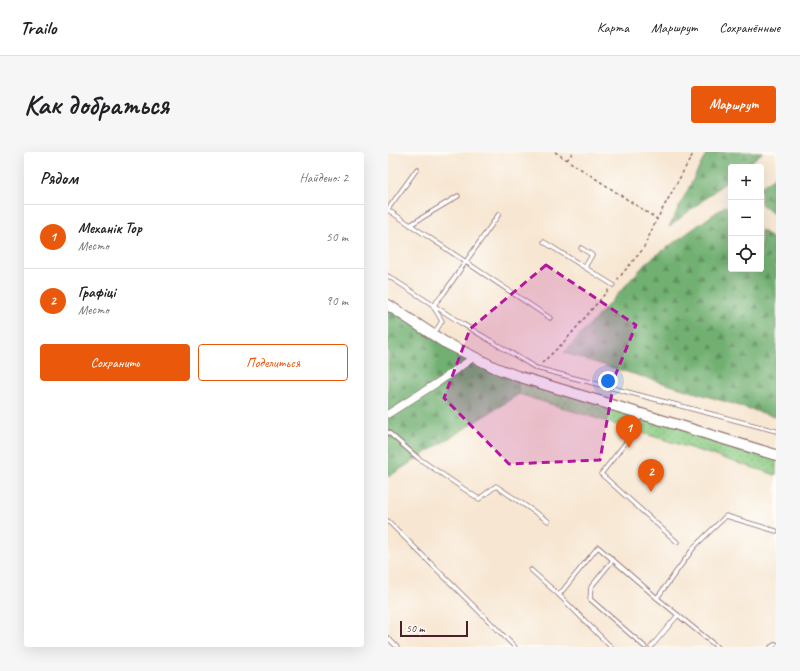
<!DOCTYPE html>
<html lang="ru">
<head>
<meta charset="utf-8">
<style>
  body { margin:0; font-family:Caveat,sans-serif; background:#f6f6f6; color:#202124 }
  .controls { position:absolute; right:12px; top:12px; display:grid; overflow:hidden; border-radius:4px; box-shadow:0 4px 16px #0002 }
  .controls button { width:36px; height:36px; display:grid; place-items:center; padding:0; border:0; border-bottom:1px solid #e0e0e0; background:#fff; color:#202124; font:20px sans-serif }
  .scale { position:absolute; left:12px; bottom:10px; width:68px; box-sizing:border-box; padding-left:4px; border:2px solid #4a1f2b; border-top:0; font-size:11px; line-height:14px; white-space:nowrap; color:#4a1f2b; -webkit-text-stroke:3px #fdfcf7; paint-order:stroke }
  .you { position:absolute; left:220px; top:229px; width:14px; height:14px; margin:-10px; border:3px solid #fff; border-radius:50%; background:#1a73e8; box-shadow:0 0 0 6px #1a73e833 }
  .badge { display:grid; place-items:center; width:26px; height:26px; border-radius:50%; background:#ea580c; color:#fff; font-size:13px; font-weight:700 }
  .pin { position:absolute; translate:-50% -33px; filter:drop-shadow(0 1px 2px #0008) }
  .pin::after { content:''; position:absolute; top:21px; width:14px; height:12px; background:inherit; clip-path:polygon(0 0,100% 0,50% 100%) }
  .list { margin:0; padding:0; list-style:none }
  h2 { display:flex; justify-content:space-between; align-items:center; height:52px; margin:0; padding:0 16px; font-size:17px }
  h2 small { font-size:13px; font-weight:400; color:#757577 }
  .list li { display:grid; grid-template-columns:26px 1fr auto; gap:12px; align-items:center; box-sizing:border-box; height:64px; padding:0 16px; border-top:1px solid #e0e0e0 }
  .list b { display:block; font-size:15px; white-space:nowrap }
  .list p { margin:0; font-size:13px; white-space:nowrap; color:#757577 }
  .list em { font-size:13px; font-style:normal; color:#757577 }
  .actions { display:flex; gap:8px; padding:12px 16px }
  .actions a { flex:1; padding:9px 0; border:1px solid #ea580c; border-radius:4px; text-align:center; font-size:14px; color:#ea580c }
  .actions .main { background:#ea580c; color:#fff }
  .icon { flex:none; width:22px; height:22px; fill:none; stroke:currentColor; stroke-width:2; stroke-linecap:round; stroke-linejoin:round }
  .map { position:relative; flex:none; width:388px; height:495px; overflow:hidden; border-radius:4px }
  header { display:flex; align-items:center; gap:24px; box-sizing:border-box; height:56px; padding:0 20px; background:#fff; border-bottom:1px solid #e0e0e0 }
  header strong { font-size:19px }
  nav { display:flex; gap:22px; margin-inline-start:auto; font-size:14px }
  .intro { display:flex; align-items:center; justify-content:space-between; box-sizing:border-box; height:96px; padding:0 24px }
  h1 { margin:0; font-size:28px }
  .button { padding:10px 18px; border-radius:4px; background:#ea580c; color:#fff; font-size:14px; font-weight:700 }
  main { display:flex; gap:24px; padding:0 24px }
  aside { flex:1; background:#fff; border-radius:4px; box-shadow:0 4px 16px #0002 }
  .map>svg:first-child { display:block }
  .grass { fill:url(#grass-dots); stroke:#6c7658 }
  .forest { fill:url(#forest-firs); stroke:#5e684e }
  .lines { fill:none; stroke-linecap:round; stroke-linejoin:round }
  .service-casing { stroke:#876565; stroke-width:5 }
  .minor-casing { stroke:#876565; stroke-width:8 }
  .secondary-casing { stroke:#876565; stroke-width:12 }
  .path { stroke:#876565; stroke-width:1.5; stroke-dasharray:3 3; stroke-linecap:butt }
  .service { stroke:#fff; stroke-width:3.5 }
  .minor { stroke:#fff; stroke-width:7 }
  .secondary { stroke:#fff; stroke-width:10 }
  .marked { fill:#b5179e; fill-opacity:0.2; stroke:#b5179e; stroke-width:3; stroke-dasharray:8 5; stroke-linejoin:round }
</style>
</head>
<body>
<header>
<strong>Trailo</strong>
<nav><a>Карта</a><a>Маршрут</a><a>Сохранённые</a></nav>
</header>
<div class="intro"><h1>Как добраться</h1><a class="button">Маршрут</a></div>
<main>
<aside>
<h2>Рядом<small>Найдено: 2</small></h2>
<ul class="list">
<li><span class="badge">1</span><div><b>Механік Тор</b><p>Место</p></div><em>50 m</em></li>
<li><span class="badge">2</span><div><b>Графіці</b><p>Место</p></div><em>90 m</em></li>
</ul>
<div class="actions"><a class="main">Сохранить</a><a>Поделиться</a></div>
</aside>
<div class="map">
<svg width="388" height="495" viewBox="0 0 388 495">
  <defs>
    <pattern id="grass-dots" width="8" height="8" patternUnits="userSpaceOnUse"><rect width="8" height="8" fill="#8dcd85"/><path d="M2 2h.1M6 6h.1" fill="none" stroke="#75a66d" stroke-width="1.8" stroke-linecap="round"/></pattern>
    <pattern id="forest-firs" width="22" height="20" patternUnits="userSpaceOnUse"><rect width="22" height="20" fill="#72b072"/><path d="M5 1l3.5 6h-7zM16 11l3.5 6h-7z" fill="#608f5e"/></pattern>
  </defs>
  <rect width="100%" height="100%" fill="#fdfcf7"/>
  <filter id="ink" filterUnits="userSpaceOnUse"><feTurbulence type="fractalNoise" baseFrequency=".025" numOctaves="2"/><feDisplacementMap in="SourceGraphic" scale="8" xChannelSelector="R" yChannelSelector="G"/><feConvolveMatrix kernelMatrix="1 2 1 2 8 2 1 2 1" color-interpolation-filters="sRGB"/></filter>
  <filter id="wash" filterUnits="userSpaceOnUse"><feTurbulence type="fractalNoise" baseFrequency=".012" numOctaves="4" result="noise"/><feDisplacementMap in="SourceGraphic" scale="16" xChannelSelector="R" yChannelSelector="G"/><feGaussianBlur stdDeviation="0.9" result="paint"/><feColorMatrix in="noise" values="0 0 0 0 0 0 0 0 0 0 0 0 0 0 0 0 0 1.4 0 .05"/><feComposite in="paint" operator="in"/></filter>
  <g filter="url(#wash)">
    <rect width="100%" height="100%" fill="#f7e6d1"/>
    <path class="grass" d="M129,224L388,303V323L131,242Z"/>
    <g class="forest">
      <path d="M319,0H375L356,15H343V26L281,75Z"/>
      <path d="M388,24V64L373,52V35Z"/>
      <path d="M337,54L343,58V117H373V78L388,89V265L176,201L259,110Z"/>
      <path d="M0,153L45,183L129,224L131,242L0,325Z"/>
    </g>
  </g>
  <g filter="url(#ink)">
    <g class="lines">
      <defs>
        <g id="service">
          <path d="M0,57L29,17"/>
          <path d="M0,58L162,166"/>
          <path d="M22,73L70,44"/>
          <path d="M156,90L225,133"/>
          <path d="M193,96L204,103L197,115"/>
          <path d="M0,124L73,171L148,216L388,279"/>
          <path d="M46,182L54,169L45,154L56,141L111,62"/>
          <path d="M252,263L247,279L213,322L289,390"/>
          <path d="M0,280L30,306L91,347L108,334L160,369"/>
          <path d="M0,369L127,495"/>
          <path d="M225,408L203,435L202,447L257,495"/>
          <path d="M143,418L171,443L223,495"/>
          <path d="M171,443L210,395L269,446"/>
          <path d="M0,486L9,495"/>
          <path d="M263,495L290,463"/>
          <path d="M329,495L269,446L307,394L338,364L388,379"/>
          <path d="M383,495L388,492"/>
        </g>
        <path id="minor" d="M0,262L52,229L86,205"/>
        <path id="secondary" d="M0,153L56,190L108,216L129,224L388,303"/>
      </defs>
      <use href="#service" class="service-casing"/>
      <use href="#minor" class="minor-casing"/>
      <use href="#secondary" class="secondary-casing"/>
      <g class="path">
        <path d="M167,0L269,67L306,0"/>
        <path d="M179,8L185,0"/>
        <path d="M229,128L255,97L269,67"/>
        <path d="M154,211L177,189L221,137"/>
      </g>
      <use href="#service" class="service"/>
      <use href="#minor" class="minor"/>
      <use href="#secondary" class="secondary"/>
    </g>
  </g>
  <path class="marked" d="M158,113L248,173L227,224L212,308L121,312L56,246L82,177Z"/>
</svg>
<div class="controls">
<button>+</button>
<button>−</button>
<button><svg class="icon" aria-label="locate" viewBox="0 0 24 24"><circle cx="12" cy="12" r="6"/><path d="M12 2v4M12 18v4M2 12h4M18 12h4"/></svg></button>
</div>
<div class="scale">50 m</div>
<div class="you"></div>
<div class="pin badge" style="left:241px;top:296px">1</div>
<div class="pin badge" style="left:263px;top:340px">2</div>
</div>
</main>
</body>
</html>
